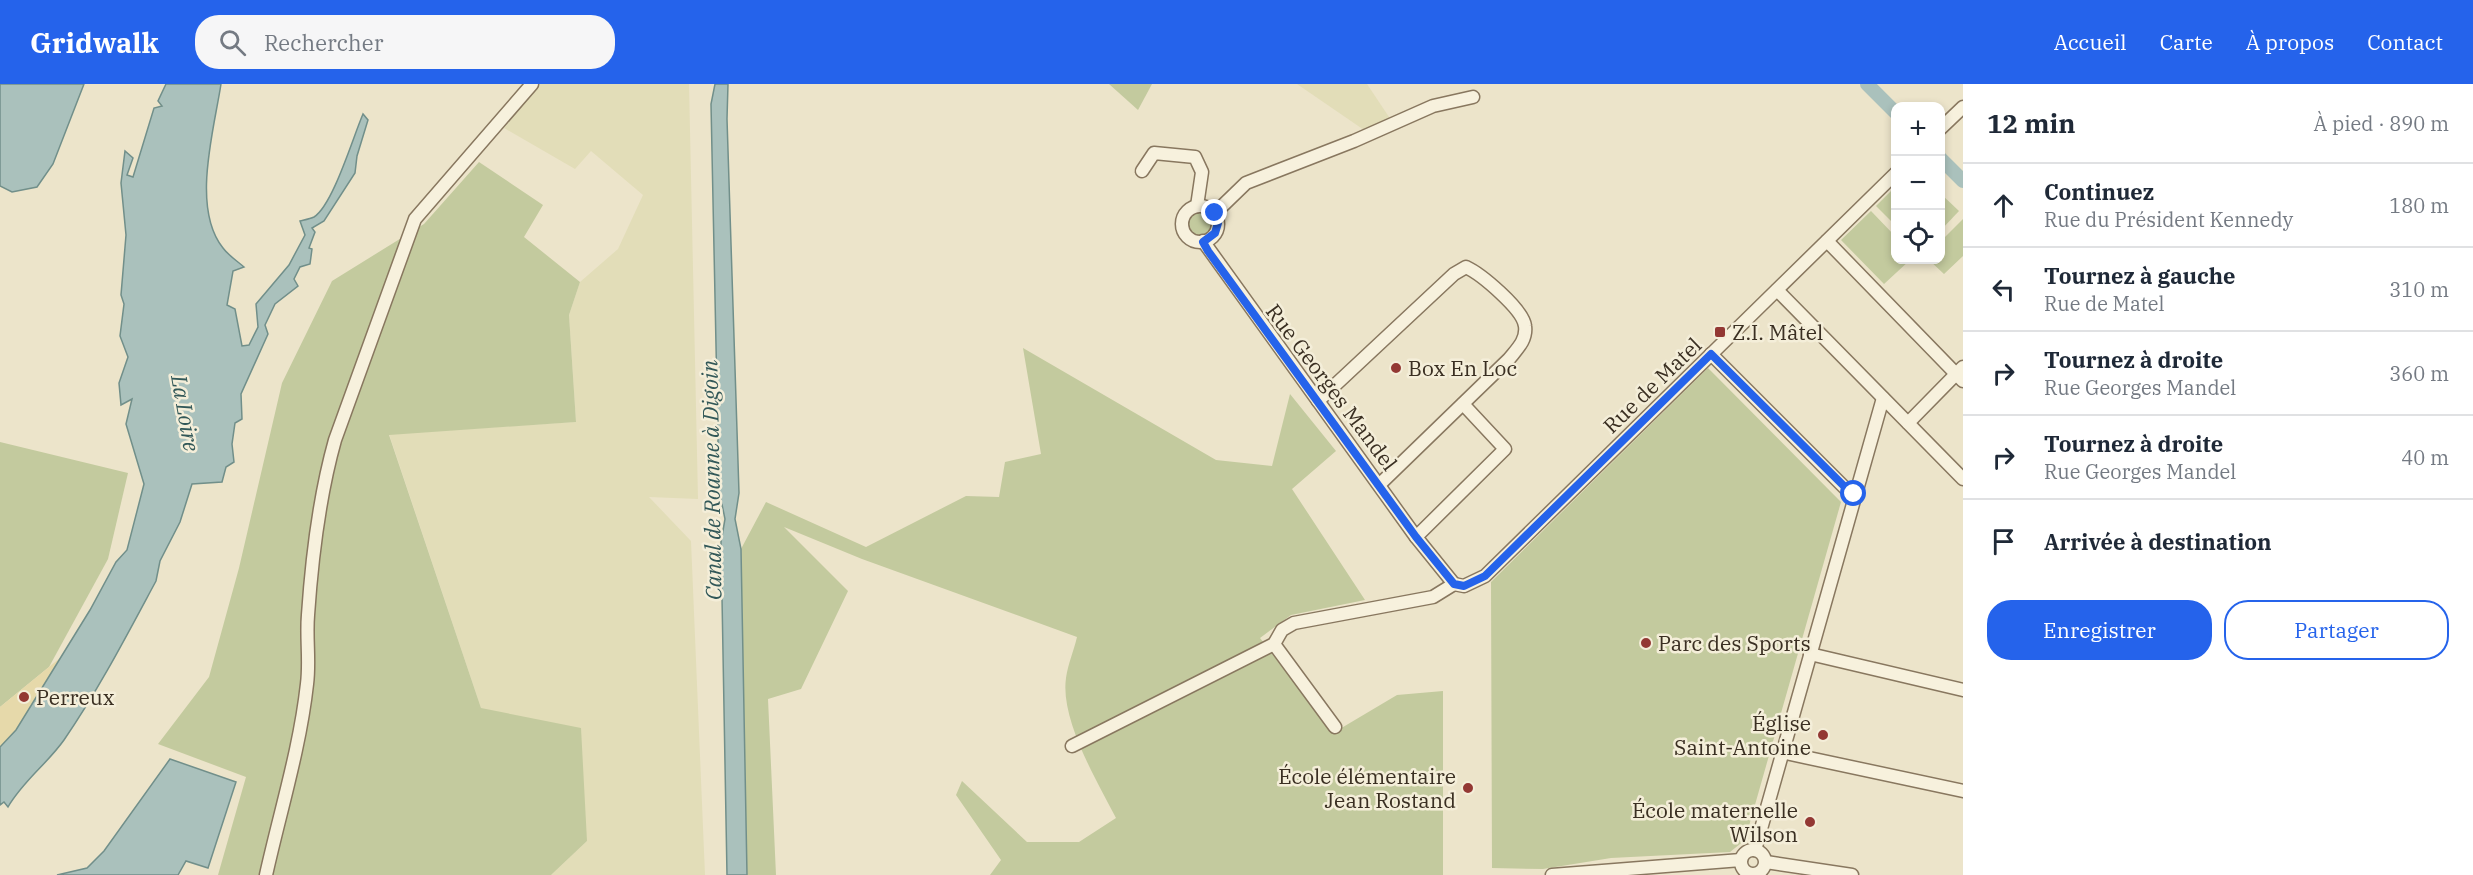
<!DOCTYPE html>
<html lang="fr">
<head>
<meta charset="utf-8">
<style>
  body { margin:0; font-family:"IBM Plex Serif",serif; background:#f6f6f7; color:#1f2937 }
  .controls { position:absolute; right:18px; top:18px; display:grid; overflow:hidden; border-radius:12px; box-shadow:0 3px 9px #0003 }
  .controls button { width:54px; height:54px; display:grid; place-items:center; padding:0; border:0; border-bottom:2px solid #e0e1e3; background:#fff; color:#1f2937; font:30px sans-serif }
  .stop { position:absolute; width:18px; height:18px; margin:-14px; border:4px solid #2563eb; border-radius:50%; background:#fff }
  .stop.end { background:#2563eb; border-color:#fff; box-shadow:0 2px 6px #0008 }
  .list { margin:0; padding:0; list-style:none }
  h2 { display:flex; justify-content:space-between; align-items:center; height:78px; margin:0; padding:0 24px; font-size:26px }
  h2 small { font-size:20px; font-weight:400; color:#747a83 }
  .list li { display:grid; grid-template-columns:39px 1fr auto; gap:18px; align-items:center; box-sizing:border-box; height:84px; padding:0 24px; border-top:2px solid #e0e1e3 }
  .list b { display:block; font-size:22px; white-space:nowrap }
  .list p { margin:0; font-size:20px; white-space:nowrap; color:#747a83 }
  .list em { font-size:20px; font-style:normal; color:#747a83 }
  .actions { display:flex; gap:12px; padding:18px 24px }
  .actions a { flex:1; padding:14px 0; border:2px solid #2563eb; border-radius:24px; text-align:center; font-size:21px; color:#2563eb }
  .actions .main { background:#2563eb; color:#fff }
  .icon { flex:none; width:33px; height:33px; fill:none; stroke:currentColor; stroke-width:2; stroke-linecap:round; stroke-linejoin:round }
  .map { position:relative; flex:none; width:1963px; height:791px; overflow:hidden }
  header { display:flex; align-items:center; gap:36px; box-sizing:border-box; height:84px; padding:0 30px; background:#2563eb; color:#fff }
  header strong { font-size:28px }
  nav { display:flex; gap:33px; margin-inline-start:auto; font-size:21px }
  .search { width:420px; height:54px; background:#f6f6f7; display:flex; align-items:center; gap:15px; box-sizing:border-box; padding:0 21px; border-radius:24px; color:#747a83; font-size:22px }
  main { display:flex }
  aside { flex:1; background:#fff }
  .map>svg:first-child { display:block }
  .farmland { fill:#e2ddb8 }
  .green { fill:#c3ca9e }
  .sand { fill:#e6d9aa }
  .water { fill:#aac1bc; stroke:#718f8a; stroke-width:1.5 }
  .lines { fill:none; stroke-linecap:round; stroke-linejoin:round }
  .river { stroke:#aac1bc; stroke-width:14 }
  .minor-casing { stroke:#88775f; stroke-width:15 }
  .minor { stroke:#f7f1dd; stroke-width:12 }
  .route { stroke:#2563eb; stroke-width:8 }
  .poi-dot { fill:#933833; stroke:#f4eed9; stroke-width:2 }
  .labels { text-anchor:middle; dominant-baseline:central; stroke-width:5; stroke-linejoin:round; paint-order:stroke }
  .poi-label { font-size:21px; fill:#3a2f22; stroke:#f4eed9; text-anchor:start }
  .street-label { font-size:21px; fill:#3a2f22; stroke:#f4eed9 }
  .water-label { font-size:22px; font-style:italic; fill:#325858; stroke:#f4eed9 }
</style>
</head>
<body>
<header>
<strong>Gridwalk</strong>
<div class="search"><svg class="icon" aria-label="search" viewBox="0 0 24 24"><circle cx="10" cy="10" r="6"/><path d="M15 15l6 6"/></svg>Rechercher</div>
<nav><a>Accueil</a><a>Carte</a><a>À propos</a><a>Contact</a></nav>
</header>
<main>
<div class="map">
<svg width="1963" height="791" viewBox="0 0 1963 791">
  <rect width="100%" height="100%" fill="#ece4ca"/>
  <g class="farmland">
    <path d="M540,0H689L698,415L649,413L691,457L705,791H551L587,757L481,624L389,350L576,338L569,231L580,198L618,165L643,111L591,67L575,85L504,44Z"/>
    <path d="M1297,0H1367L1391,36L1367,48Z"/>
  </g>
  <g class="green">
    <path d="M1109,0H1152L1138,26Z"/>
    <path d="M479,78L543,121L524,153L580,198L569,231L576,338L389,351L481,624L581,644L587,757L551,791H218L246,693L158,660L209,593L239,484L282,299L332,197L424,140Z"/>
    <path d="M1895,103V132L1891,137L1876,122Z"/>
    <path d="M1940,109L1959,127L1941,146H1940Z"/>
    <circle cx="1200" cy="140" r="13"/>
    <path d="M1871,127L1895,152L1896,176H1910L1884,200L1841,156Z"/>
    <path d="M1963,135V172L1944,190L1929,176H1940L1941,157Z"/>
    <path d="M1023,264L1216,376L1272,382L1290,310L1336,367L1292,405L1365,516L1291,531L1260,554L1333,649L1397,611L1443,607V791H990L1001,776L956,711L962,697L1027,758H1079L1116,734C1097,697 1060,636 1066,594C1068,580 1074,566 1077,553L862,475L784,443L848,507L801,605L768,615L776,791H747L741,465L766,418L866,463L966,412L999,413L1005,378L1041,370Z"/>
    <path d="M1708,284L1841,418L1745,756L1730,768L1611,774L1543,785L1492,784L1491,498Z"/>
    <path d="M0,358L128,389L108,475L49,583L0,623Z"/>
  </g>
  <path class="sand" d="M60,574L16,646L0,663V623Z"/>
  <g class="water">
    <path d="M0,0H84L53,80L37,103L12,108L0,102Z"/>
    <path d="M166,0H221C214,46 191,124 223,164C228,171 237,177 244,183L233,187L227,221L235,225L242,262L249,261L258,243L256,220L289,181L305,151L300,137C304,136 310,135 314,133C333,121 353,53 363,30L368,36L357,72L355,89L324,137L312,144L315,148L309,164L312,165L310,180L300,183L294,195L298,202L275,220L265,241L268,250L241,310L242,335L235,339L232,360L234,378L226,383L222,398L192,400L180,438L160,477L156,497C127,551 99,605 64,656C47,680 23,697 8,723L4,718L0,721V663L16,646L90,526L116,478L127,466L144,400L126,340L132,315L121,321L119,299L128,273L120,252L124,220L121,211L126,151L121,99L125,67L133,74L127,91L133,93L154,24L162,22L158,17Z"/>
    <path d="M715,0H728L727,35L739,409L735,435L741,465L747,791H727L721,458L725,435L719,406L711,20Z"/>
    <path d="M170,675L236,698L208,784L186,777L178,791H57L87,784L104,767Z"/>
  </g>
  <g class="lines">
    <g class="river">
      <path d="M1867,0L1896,29"/>
      <path d="M1940,74L1963,97"/>
    </g>
    <defs>
      <g id="minor">
        <path d="M1940,45L1963,23"/>
        <path d="M1142,87L1154,69L1195,73L1202,88L1197,122"/>
        <circle cx="1200" cy="140" r="18"/>
        <path d="M1215,129L1246,99L1354,57L1433,22L1473,13"/>
        <path d="M1203,157L1416,453L1454,500"/>
        <path d="M1827,157L1963,297"/>
        <path d="M1777,206L1963,395"/>
        <path d="M1711,270L1854,413"/>
        <path d="M1318,317L1454,190L1466,183C1481,190 1523,225 1525,242C1527,256 1517,265 1509,275L1380,400"/>
        <path d="M1908,339L1963,283"/>
        <path d="M1416,453L1505,365L1463,320"/>
        <path d="M1454,500L1464,502L1485,492L1896,89"/>
        <path d="M1274,560L1335,643"/>
        <path d="M1810,570L1963,606"/>
        <path d="M1072,662L1274,560L1282,546L1294,539L1433,513L1454,500"/>
        <path d="M1781,668L1963,707"/>
        <circle cx="1753" cy="778" r="12"/>
        <path d="M1755,766L1883,314"/>
        <path d="M1766,778L1852,791"/>
        <path d="M266,791C280,728 300,664 307,600C310,577 306,554 308,531C312,472 319,413 335,356L415,135L532,0"/>
        <path d="M1552,791L1741,776"/>
      </g>
    </defs>
    <use href="#minor" class="minor-casing"/>
    <use href="#minor" class="minor"/>
  </g>
  <g class="lines">
    <path class="route" d="M1215,129L1218,139L1215,149L1203,158L1208,167L1416,453L1454,500L1464,502L1485,492L1711,270L1854,412V410"/>
  </g>
  <g class="poi-dot">
    <rect x="1714" y="242" width="12" height="12" rx="3"/>
    <circle cx="1396" cy="284" r="6"/>
    <circle cx="1646" cy="559" r="6"/>
    <circle cx="24" cy="613" r="6"/>
    <circle cx="1823" cy="651" r="6"/>
    <circle cx="1468" cy="704" r="6"/>
    <circle cx="1810" cy="738" r="6"/>
  </g>
  <g class="labels">
    <g class="poi-label">
      <text x="1732" y="248">Z.I. Mâtel</text>
      <text x="1408" y="284">Box En Loc</text>
      <text x="1658" y="559">Parc des Sports</text>
      <text x="36" y="613">Perreux</text>
      <text x="1811" y="639" text-anchor="end">Église<tspan x="1811" dy="24">Saint-Antoine</tspan></text>
      <text x="1456" y="692" text-anchor="end">École élémentaire<tspan x="1456" dy="24">Jean Rostand</tspan></text>
      <text x="1798" y="726" text-anchor="end">École maternelle<tspan x="1798" dy="24">Wilson</tspan></text>
    </g>
    <g class="street-label">
      <text transform="translate(1652 301) rotate(-44)">Rue de Matel</text>
      <text transform="translate(1332 303) rotate(53)">Rue Georges Mandel</text>
    </g>
    <g class="water-label">
      <text transform="translate(186 329) rotate(80)">La Loire</text>
      <text transform="translate(711 396) rotate(-91)">Canal de Roanne à Digoin</text>
    </g>
  </g>
</svg>
<div class="controls">
<button>+</button>
<button>−</button>
<button><svg class="icon" aria-label="locate" viewBox="0 0 24 24"><circle cx="12" cy="12" r="6"/><path d="M12 2v4M12 18v4M2 12h4M18 12h4"/></svg></button>
</div>
<div class="stop" style="left:1854px;top:410px"></div>
<div class="stop end" style="left:1215px;top:129px"></div>
</div>
<aside>
<h2>12 min<small>À pied · 890 m</small></h2>
<ul class="list">
<li><svg class="icon" aria-label="ahead" viewBox="0 0 24 24"><path d="M12 20V5M6 11l6-6 6 6"/></svg><div><b>Continuez</b><p>Rue du Président Kennedy</p></div><em>180 m</em></li>
<li><svg class="icon" aria-label="left" viewBox="0 0 24 24"><path d="M17 20v-9H6M10 6l-5 5 5 5"/></svg><div><b>Tournez à gauche</b><p>Rue de Matel</p></div><em>310 m</em></li>
<li><svg class="icon" aria-label="right" viewBox="0 0 24 24"><path d="M7 20v-9h11M14 6l5 5-5 5"/></svg><div><b>Tournez à droite</b><p>Rue Georges Mandel</p></div><em>360 m</em></li>
<li><svg class="icon" aria-label="right" viewBox="0 0 24 24"><path d="M7 20v-9h11M14 6l5 5-5 5"/></svg><div><b>Tournez à droite</b><p>Rue Georges Mandel</p></div><em>40 m</em></li>
<li><svg class="icon" aria-label="arrive" viewBox="0 0 24 24"><path d="M6 21V4h12l-3 4 3 4H6"/></svg><div><b>Arrivée à destination</b></div></li>
</ul>
<div class="actions"><a class="main">Enregistrer</a><a>Partager</a></div>
</aside>
</main>
</body>
</html>
